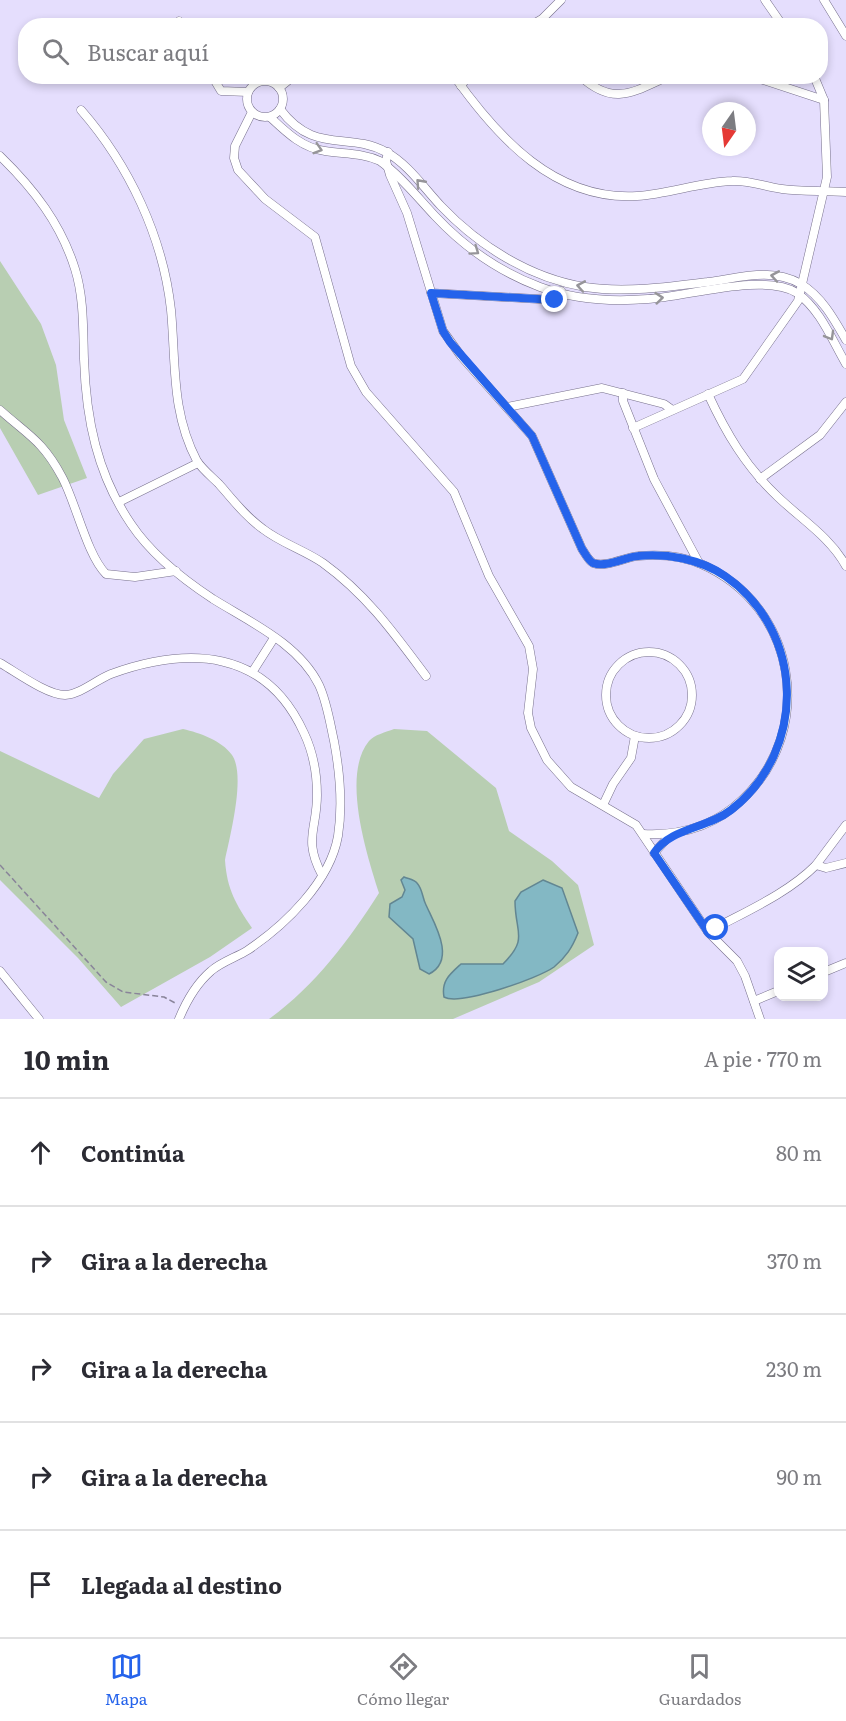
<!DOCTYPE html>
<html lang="es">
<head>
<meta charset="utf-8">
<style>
  body { margin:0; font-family:Literata,serif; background:#f7f7f7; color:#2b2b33 }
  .controls { position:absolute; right:18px; bottom:18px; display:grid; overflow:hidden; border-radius:12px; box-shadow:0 3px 9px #0003 }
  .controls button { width:54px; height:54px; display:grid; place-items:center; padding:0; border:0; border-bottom:2px solid #e1e1e2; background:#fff; color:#2b2b33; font:30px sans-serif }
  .compass { position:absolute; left:702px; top:102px; width:54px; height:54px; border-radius:50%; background:#fff; box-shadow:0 3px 9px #0003; rotate:194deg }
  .stop { position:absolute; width:18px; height:18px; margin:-14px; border:4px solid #2563eb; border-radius:50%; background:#fff }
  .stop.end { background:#2563eb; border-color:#fff; box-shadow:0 2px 6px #0008 }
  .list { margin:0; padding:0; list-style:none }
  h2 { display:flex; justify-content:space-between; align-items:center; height:78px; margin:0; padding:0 24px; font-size:26px }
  h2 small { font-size:20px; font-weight:400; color:#7c7c81 }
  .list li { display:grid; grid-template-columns:39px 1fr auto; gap:18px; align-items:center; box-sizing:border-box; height:108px; padding:0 24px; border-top:2px solid #e1e1e2 }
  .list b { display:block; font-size:22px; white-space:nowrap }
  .list em { font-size:20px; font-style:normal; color:#7c7c81 }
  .icon { flex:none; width:33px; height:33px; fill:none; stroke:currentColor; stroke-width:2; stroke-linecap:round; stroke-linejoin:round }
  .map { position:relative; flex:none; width:846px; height:1019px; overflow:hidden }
  .search { position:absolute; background:#fff; box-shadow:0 3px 9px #0003; left:18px; right:18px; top:18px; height:66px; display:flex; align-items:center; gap:15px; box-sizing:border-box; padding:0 21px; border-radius:24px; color:#7c7c81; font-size:22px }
  .sheet { height:618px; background:#fff }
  nav { display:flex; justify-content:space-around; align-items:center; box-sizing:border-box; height:84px; border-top:2px solid #e1e1e2; background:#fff; font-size:16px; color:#7c7c81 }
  nav a { display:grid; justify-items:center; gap:3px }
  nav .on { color:#2563eb }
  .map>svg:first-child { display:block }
  .green { fill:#b8ceb2 }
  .water { fill:#83b8c4; stroke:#628692; stroke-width:1.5 }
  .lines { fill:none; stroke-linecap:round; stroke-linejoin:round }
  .minor-casing { stroke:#77708c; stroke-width:9 }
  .path { stroke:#898499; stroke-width:1.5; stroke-dasharray:6 3; stroke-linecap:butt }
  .minor { stroke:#fff; stroke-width:8 }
  .oneway { stroke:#969599 }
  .route { stroke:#2563eb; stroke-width:8 }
</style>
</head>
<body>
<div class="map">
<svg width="846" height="1019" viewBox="0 0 846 1019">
  <rect width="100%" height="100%" fill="#e5defd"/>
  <g class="green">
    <path d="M0,261L41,324L56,365L64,420L87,478L38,495L0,428Z"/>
    <path d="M183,729C200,733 221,740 232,755C246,775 230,836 225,860C227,890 236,904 252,928L210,957L121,1007L78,958L0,880V751L99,798L113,774L144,739Z"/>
    <path d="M394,729L427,731L496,788L509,831L552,861L578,885L594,945L539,982L453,1019H269C315,986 349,940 379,893C367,855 341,775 369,741C374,735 386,732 394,729Z"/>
  </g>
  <g class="water">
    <path d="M404,877C409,879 414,879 417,883C423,890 422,897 426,905C434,923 457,960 429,974L420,969L413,939L389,917L390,904L402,897L405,890L401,880Z"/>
    <path d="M543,880L562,888L578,933C572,948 566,957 554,967C539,978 460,1006 444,997C441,981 450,974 461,964H503C529,938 515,933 515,901L521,892Z"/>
  </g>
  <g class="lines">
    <defs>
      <g id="minor">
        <path d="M765,0L783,26"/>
        <path d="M824,0L846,36"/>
        <path d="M179,21L182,26"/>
        <path d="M530,26L542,19L561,0"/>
        <path d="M212,76L221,91L248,92"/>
        <path d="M454,76C498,138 555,201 637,196C669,194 700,182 732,181C750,180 765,187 782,189C803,192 825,190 846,192"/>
        <path d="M580,76C614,107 633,92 669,76"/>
        <path d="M751,76L824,100"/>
        <circle cx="265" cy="99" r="18"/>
        <path d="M461,86L468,76"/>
        <path d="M279,88L294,76"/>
        <path d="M280,109C314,155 348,131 386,152C408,164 424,188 441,206C479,246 530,278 585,287C624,293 669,287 708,282C739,278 771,267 801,284C822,297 834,319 846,340"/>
        <path d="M81,110C129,165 163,237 171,310C176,363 171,412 197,461C202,469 212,477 219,484C233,500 246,517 263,529C281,543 304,550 323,563C367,595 394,633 426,676"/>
        <path d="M252,112L235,146L234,158L238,170L265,199L315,237L351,366L366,392L454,492L489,576L529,646L533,669L528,713L531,728L547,760L571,787L636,825L708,932L737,961L745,976L760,1019"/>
        <path d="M270,117C286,132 302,148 325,151C344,154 363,153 380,161C401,176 418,198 435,216C464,247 500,272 540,287C575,300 611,302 648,299C685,297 765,272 797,293C820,309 832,340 846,364"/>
        <path d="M388,152L386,161L390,175L407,213L443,331L461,356L532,436L582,549C585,553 588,560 593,563C606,568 625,557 638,556C658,554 682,556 701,564C796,605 817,728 743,799C715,826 681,836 643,834"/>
        <path d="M0,156C34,189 61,224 75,269C84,297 83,330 84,359C86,419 97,474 131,524C151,554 184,580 213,599C250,622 299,644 319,685C327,702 330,723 334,741C340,773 343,804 338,836C330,882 285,925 248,950C237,957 221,962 211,971C197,983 186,1002 179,1019"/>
        <path d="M431,293L555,300L560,296L561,291"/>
        <path d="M623,393V401L654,479L699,563"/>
        <path d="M708,394C726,433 746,467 778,497C802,520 830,537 846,566"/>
        <path d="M507,407L602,388L664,404L671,409"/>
        <path d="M0,410C28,435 43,441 62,477C76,503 87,555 106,574L135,577L176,571"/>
        <path d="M633,428L743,379L798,301L827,177L824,100L814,76"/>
        <path d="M760,479L820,435L846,402"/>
        <path d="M119,502L198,463"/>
        <circle cx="649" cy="695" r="43"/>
        <path d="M0,663C16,672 47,695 65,695C81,694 96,680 111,674C189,646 266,649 304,733C313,752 317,775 317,795C317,830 303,839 322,875"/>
        <path d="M253,671L274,638"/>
        <path d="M603,805L613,784L631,758L635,736"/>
        <path d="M654,853L671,834"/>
        <path d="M816,865L846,825"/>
        <path d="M708,932C744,912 786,895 816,865L826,868L846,863"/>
        <path d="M0,971L39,1019"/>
        <path d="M824,972L846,963"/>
        <path d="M754,1001L778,991"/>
      </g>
    </defs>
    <use href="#minor" class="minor-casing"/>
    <path class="path" d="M0,865L106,982L123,992L164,997L177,1004"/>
    <use href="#minor" class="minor"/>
  </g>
  <defs><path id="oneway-chevron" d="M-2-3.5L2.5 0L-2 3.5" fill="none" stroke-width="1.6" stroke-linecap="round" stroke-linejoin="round" transform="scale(1.5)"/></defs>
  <g class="oneway">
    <use href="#oneway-chevron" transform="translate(318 149) rotate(17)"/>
    <use href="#oneway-chevron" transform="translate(420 183) rotate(-132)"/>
    <use href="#oneway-chevron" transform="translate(475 251) rotate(35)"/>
    <use href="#oneway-chevron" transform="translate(775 276) rotate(-170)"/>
    <use href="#oneway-chevron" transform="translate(581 286) rotate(-170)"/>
    <use href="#oneway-chevron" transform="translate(659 298) rotate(-6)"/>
    <use href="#oneway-chevron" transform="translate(830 336) rotate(60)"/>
  </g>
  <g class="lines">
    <path class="route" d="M555,300L431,293L443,331L450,342L532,436L582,549C585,553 588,560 593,563C606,568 625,557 638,556C667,553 700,559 725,576C805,631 808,750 731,810C707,829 672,827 654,853L708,932L716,928"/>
  </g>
</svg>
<div class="controls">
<button><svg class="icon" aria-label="layers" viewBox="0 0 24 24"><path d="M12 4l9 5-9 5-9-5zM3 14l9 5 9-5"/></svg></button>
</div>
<svg class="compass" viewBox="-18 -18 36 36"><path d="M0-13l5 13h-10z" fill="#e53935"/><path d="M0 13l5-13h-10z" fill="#7c7c81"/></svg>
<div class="stop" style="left:716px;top:928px"></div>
<div class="stop end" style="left:555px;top:300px"></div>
<div class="search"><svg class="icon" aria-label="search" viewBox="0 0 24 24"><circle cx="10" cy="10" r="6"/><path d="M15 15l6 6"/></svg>Buscar aquí</div>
</div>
<section class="sheet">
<h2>10 min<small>A pie · 770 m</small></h2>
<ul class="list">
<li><svg class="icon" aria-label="ahead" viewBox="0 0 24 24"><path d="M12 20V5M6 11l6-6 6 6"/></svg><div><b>Continúa</b></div><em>80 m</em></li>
<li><svg class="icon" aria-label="right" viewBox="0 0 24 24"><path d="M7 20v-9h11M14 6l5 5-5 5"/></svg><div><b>Gira a la derecha</b></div><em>370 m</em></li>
<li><svg class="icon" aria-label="right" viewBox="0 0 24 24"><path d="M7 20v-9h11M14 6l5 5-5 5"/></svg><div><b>Gira a la derecha</b></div><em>230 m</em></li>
<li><svg class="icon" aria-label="right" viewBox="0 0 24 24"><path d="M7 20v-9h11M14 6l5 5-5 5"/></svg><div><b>Gira a la derecha</b></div><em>90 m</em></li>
<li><svg class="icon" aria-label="arrive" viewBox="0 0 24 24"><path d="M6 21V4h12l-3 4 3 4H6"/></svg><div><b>Llegada al destino</b></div></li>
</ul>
</section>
<nav>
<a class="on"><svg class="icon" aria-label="map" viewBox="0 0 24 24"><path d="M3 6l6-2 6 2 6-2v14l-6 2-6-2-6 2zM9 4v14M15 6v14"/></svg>Mapa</a>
<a><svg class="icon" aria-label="directions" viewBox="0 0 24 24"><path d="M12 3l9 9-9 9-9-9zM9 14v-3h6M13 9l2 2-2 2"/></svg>Cómo llegar</a>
<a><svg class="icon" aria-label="saved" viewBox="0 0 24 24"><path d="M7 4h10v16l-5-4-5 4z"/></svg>Guardados</a>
</nav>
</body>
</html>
